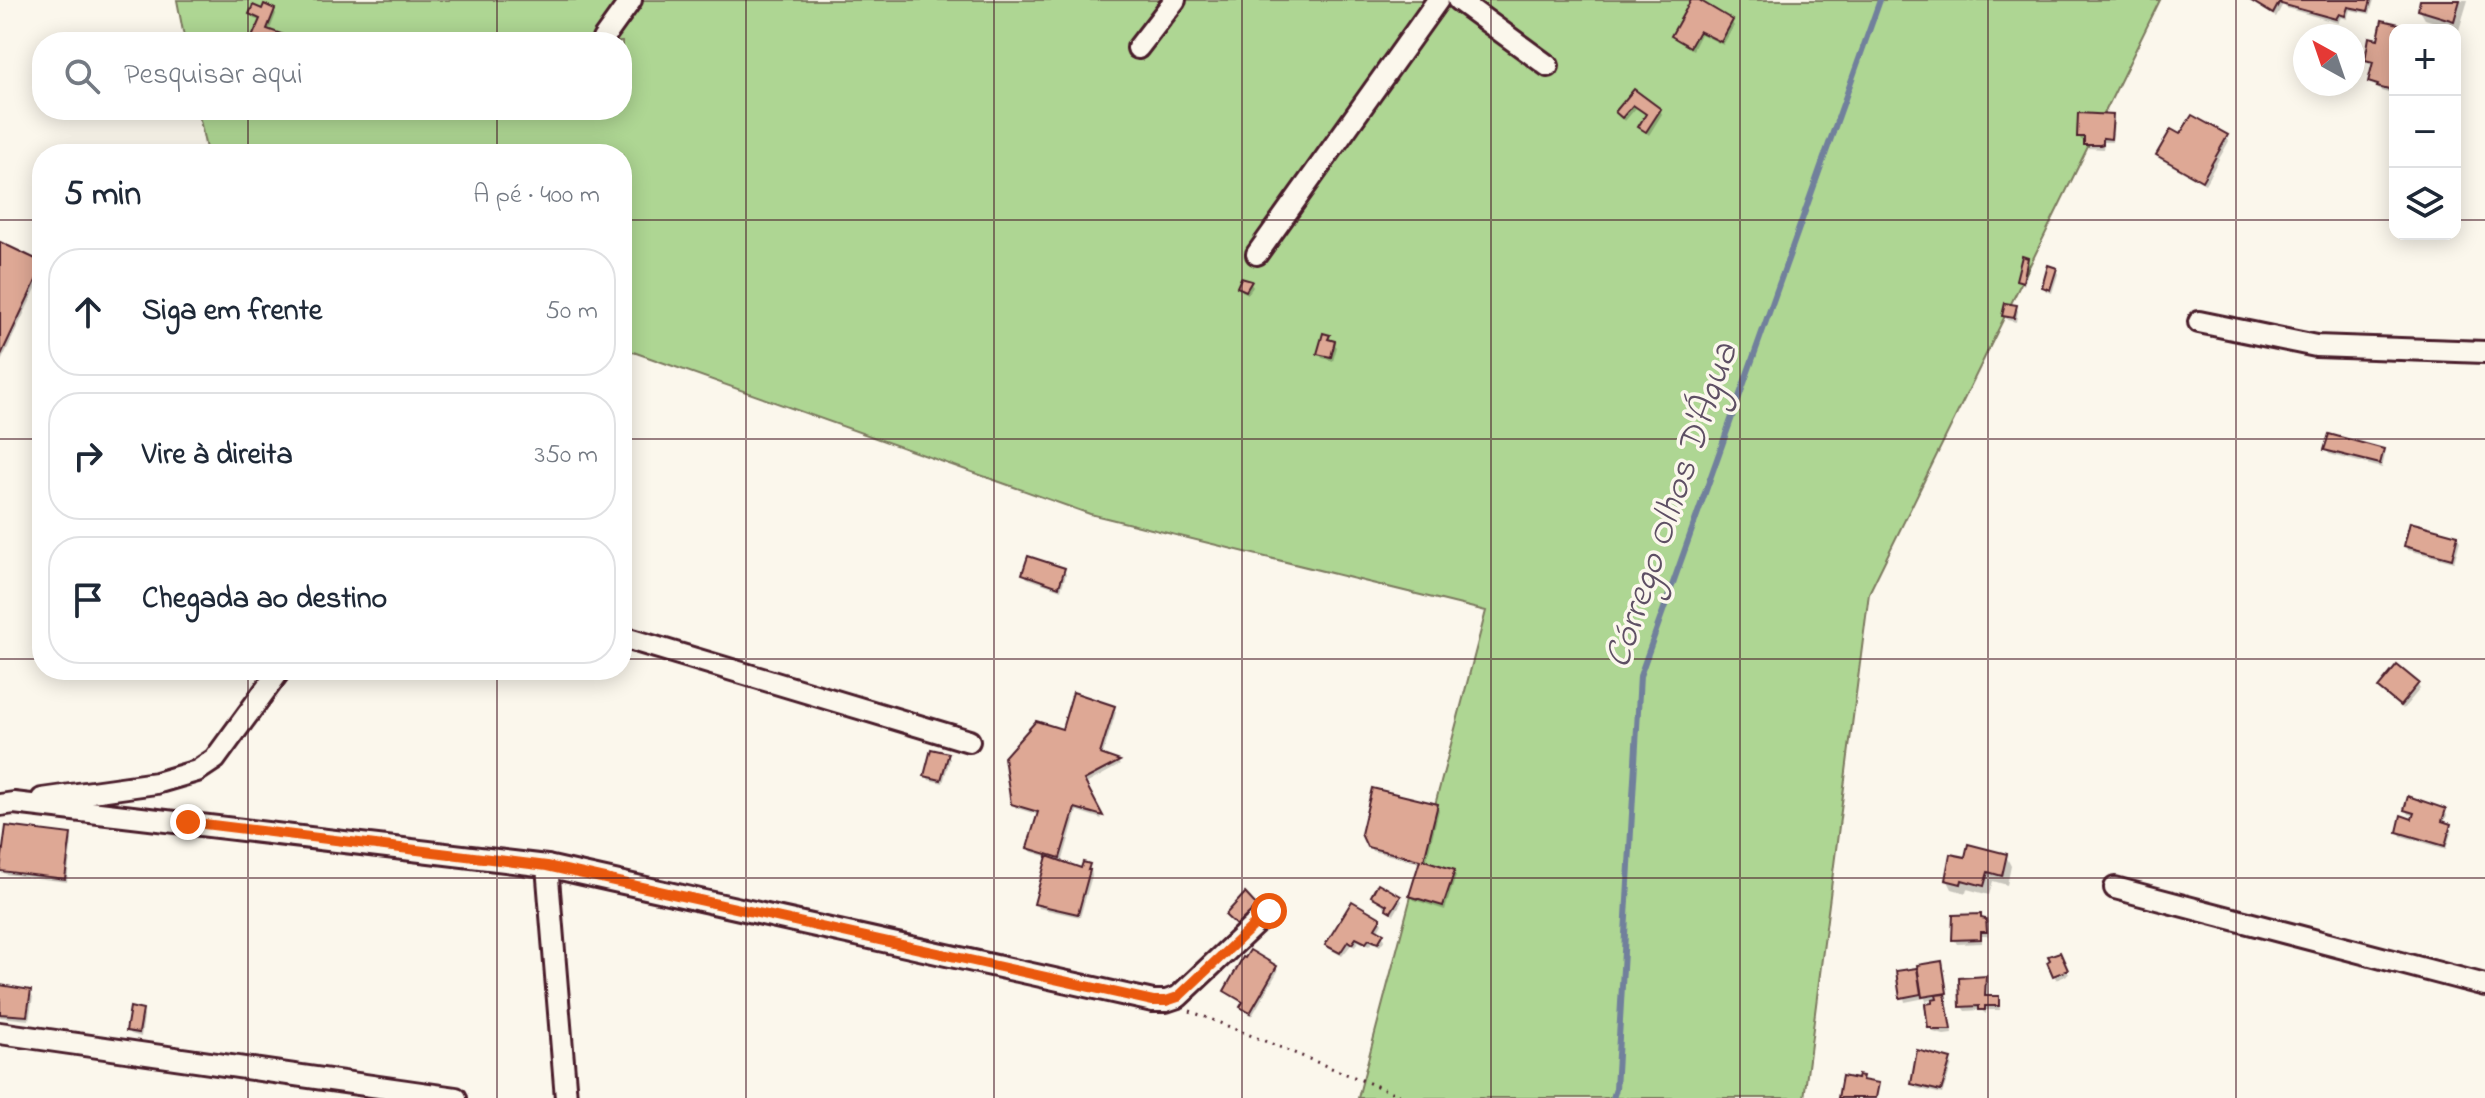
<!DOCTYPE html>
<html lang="pt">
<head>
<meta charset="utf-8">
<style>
  body { margin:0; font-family:"Indie Flower",sans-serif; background:#f6f6f7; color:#1f2937 }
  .controls { position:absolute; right:24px; top:24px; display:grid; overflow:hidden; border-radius:16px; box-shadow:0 4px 20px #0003 }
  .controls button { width:72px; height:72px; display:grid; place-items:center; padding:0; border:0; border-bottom:2px solid #e0e1e3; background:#fff; color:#1f2937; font:40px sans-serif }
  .compass { position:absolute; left:2293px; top:24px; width:72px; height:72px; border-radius:50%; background:#fff; box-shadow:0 4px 20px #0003; rotate:320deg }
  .stop { position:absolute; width:24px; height:24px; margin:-18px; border:6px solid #ea580c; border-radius:50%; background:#fff }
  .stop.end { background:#ea580c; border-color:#fff; box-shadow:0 2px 8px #0008 }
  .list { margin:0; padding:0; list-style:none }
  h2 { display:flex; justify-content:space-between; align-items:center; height:104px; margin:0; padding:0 32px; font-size:34px }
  h2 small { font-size:26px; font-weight:400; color:#747a83 }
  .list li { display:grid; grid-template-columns:52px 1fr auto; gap:24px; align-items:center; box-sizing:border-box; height:128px; margin:0 16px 16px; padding:0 16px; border:2px solid #e0e1e3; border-radius:32px }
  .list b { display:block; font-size:30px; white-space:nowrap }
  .list em { font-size:26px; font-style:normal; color:#747a83 }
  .icon { flex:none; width:44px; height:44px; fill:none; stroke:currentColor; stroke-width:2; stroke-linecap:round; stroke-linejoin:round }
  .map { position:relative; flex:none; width:2485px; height:1098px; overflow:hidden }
  .search { position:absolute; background:#fff; box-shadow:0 4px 20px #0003; left:32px; top:32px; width:600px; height:88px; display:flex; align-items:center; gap:20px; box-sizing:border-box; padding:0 28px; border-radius:32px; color:#747a83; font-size:30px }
  .panel { position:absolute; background:#fff; box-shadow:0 4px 20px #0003; left:32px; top:144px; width:600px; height:536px; border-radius:32px }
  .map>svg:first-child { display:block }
  .green { fill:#aed693; stroke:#7c7a5f; stroke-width:2 }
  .shadow { fill:#0003 }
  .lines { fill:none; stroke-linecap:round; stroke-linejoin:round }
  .stream { stroke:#71809c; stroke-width:6 }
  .building { fill:#dea895; stroke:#4a1f2b; stroke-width:2 }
  .street-casing { stroke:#4a1f2b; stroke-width:26 }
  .path { stroke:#4a1f2b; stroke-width:3; stroke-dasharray:2 6; stroke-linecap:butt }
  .street { stroke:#fbf7ec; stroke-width:20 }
  .route { stroke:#ea580c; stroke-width:10 }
  .grid { fill:none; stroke:#4a1f2b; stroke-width:2; stroke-opacity:0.55 }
  .labels { text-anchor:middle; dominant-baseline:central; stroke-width:7; stroke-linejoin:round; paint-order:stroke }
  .water-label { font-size:38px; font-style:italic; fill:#5e4f64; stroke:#fbf7ec }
</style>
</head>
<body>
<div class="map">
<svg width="2485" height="1098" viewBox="0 0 2485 1098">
  <rect width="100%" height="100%" fill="#fbf7ec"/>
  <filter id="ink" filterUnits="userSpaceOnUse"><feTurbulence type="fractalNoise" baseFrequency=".0125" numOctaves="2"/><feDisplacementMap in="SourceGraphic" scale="16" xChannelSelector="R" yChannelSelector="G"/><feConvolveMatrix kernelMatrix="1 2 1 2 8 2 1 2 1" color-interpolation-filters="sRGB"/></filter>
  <g filter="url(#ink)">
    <path class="green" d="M177,0H2160L1869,593L1804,1098H1358L1486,611L1090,514L622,348V154H207L198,110H622V42H185Z"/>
    <g class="shadow">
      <path d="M1693,0L1731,21L1734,26L1723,45L1701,34L1693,50L1676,40L1673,36Z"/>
      <path d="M2247,0H2374L2370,14L2350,10L2347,19L2341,17L2338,23L2286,8L2283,4L2276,17Z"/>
      <path d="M2421,0H2468L2459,30L2425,19L2419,9Z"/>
      <path d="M274,10L276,14L269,32L288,39L290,42H253L262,21L254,19L251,14Z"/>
      <path d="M2384,23L2407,28L2408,30H2395V95L2381,91L2370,82L2374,65L2369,64L2367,60L2380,41Z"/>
      <path d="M1634,92L1660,110L1662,114L1649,135L1640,127L1647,115L1636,108L1625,121L1618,112Z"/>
      <path d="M2111,117L2114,121L2112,142H2104L2103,149L2088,148L2086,141L2081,140L2079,136Z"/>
      <path d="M2181,137H2226L2229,141L2205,184L2160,159L2158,155Z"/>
      <path d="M0,244L42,264V276L0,364Z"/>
      <path d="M2027,259L2030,264L2024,285L2018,280Z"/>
      <path d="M2056,270L2058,274L2052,293L2046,291L2044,287Z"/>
      <path d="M1250,283L1253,287L1248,294L1242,291L1239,286Z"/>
      <path d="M2016,307L2018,311L2016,322L2007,320L2005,315Z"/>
      <path d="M1328,337L1337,347L1333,361L1322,358L1320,354Z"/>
      <path d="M2326,450L2383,451L2385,455L2382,468L2329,454Z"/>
      <path d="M2457,537L2460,541L2454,562L2408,550L2406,546Z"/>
      <path d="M1064,570L1066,574L1061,590L1027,578L1024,574Z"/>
      <path d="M2417,684L2420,689L2403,709L2381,689Z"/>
      <path d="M1113,708L1116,712L1102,757L1118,762L1120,765L1084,785L1102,819L1077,811L1062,863L1082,870L1089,865L1091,870L1092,876L1080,917L1038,908L1036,904L1049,857L1032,852L1029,848L1039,815L1016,808L1013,803L1064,731Z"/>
      <path d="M947,755L950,759L943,783L929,780L926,775Z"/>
      <path d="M1436,805L1439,810L1426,863L1454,872L1456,876L1445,910L1414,900L1411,895L1422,863L1372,851L1363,834Z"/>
      <path d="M2406,810L2444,811L2447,815L2444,824L2450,825L2452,830L2446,849L2401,836L2399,831L2414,821L2415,816L2408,814Z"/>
      <path d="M70,836L72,840L67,882L5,874L2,870Z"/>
      <path d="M2006,856L2011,866L2007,885L1993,881L1989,895L1967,889L1966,893L1952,889L1947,879L1966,859Z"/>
      <path d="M1373,896L1399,897L1402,901L1394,915Z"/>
      <path d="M1380,919L1382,923L1377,932L1385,939L1380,946L1372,942L1369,946L1358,941L1355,947L1351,945L1342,956L1330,949L1327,945Z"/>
      <path d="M1982,920L1985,921L1988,925V936H1982V943L1957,944L1954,939Z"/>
      <path d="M2062,958L2069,974L2057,980L2049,963Z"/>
      <path d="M1941,963L1943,967L1952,1034L1944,1035L1933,1032L1930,1027L1927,1005L1938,1001L1937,999L1926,1001L1925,998L1905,1002L1898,973Z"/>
      <path d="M1276,967L1278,971L1252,1016L1244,1011L1242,1007L1244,1004L1229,995L1226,991Z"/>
      <path d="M1985,978L1987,982V998H1998L2000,1010H1986V1014L1981,1010L1965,1011L1962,1007Z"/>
      <path d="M0,987L30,992L33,997L29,1020L0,1017Z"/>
      <path d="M142,1011L144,1016L141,1037L131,1034L128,1030Z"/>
      <path d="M1950,1061L1952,1065L1942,1094L1916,1088L1913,1083Z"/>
    </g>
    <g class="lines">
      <path class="stream" d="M1613,1098L1616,1089L1640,676L1880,0"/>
    </g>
    <g class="building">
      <path d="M1691,0H1699L1733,20L1721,42L1699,31L1690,47L1671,36Z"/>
      <path d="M2250,0H2371L2368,11L2348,7L2345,16L2339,14L2336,19L2281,4L2280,1L2273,14Z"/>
      <path d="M2420,0H2460L2454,21L2418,10Z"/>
      <path d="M264,4L275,9L267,29L290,37L288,42H250L260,19L249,14L253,5L262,9Z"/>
      <path d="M2382,20L2408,26L2407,30H2395L2393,91L2377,87L2378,85L2368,82L2373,62L2365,60L2369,37L2378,39Z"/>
      <path d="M1634,89L1661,109L1646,132L1638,127L1646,114L1633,105L1622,118L1615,112Z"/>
      <path d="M2078,113L2113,115L2111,139L2103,138V144L2100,145H2084V137H2077Z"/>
      <path d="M2192,115L2228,135L2202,181L2156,155L2171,129L2180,134Z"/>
      <path d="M0,242L42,262V268L0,357Z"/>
      <path d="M2022,256L2028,258L2023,282L2016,280Z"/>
      <path d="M2048,265L2057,268L2050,290L2042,287Z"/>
      <path d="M1241,278L1252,281L1246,291L1237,287Z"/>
      <path d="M2005,303L2017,305L2014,318L2002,316Z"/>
      <path d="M1323,333L1330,335L1328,339L1335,341L1331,357L1317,354Z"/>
      <path d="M2329,434L2384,449L2380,464L2324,450Z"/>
      <path d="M2410,522L2458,535L2452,559L2404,546Z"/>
      <path d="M1028,556L1065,568L1059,587L1022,574Z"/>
      <path d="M2397,665L2419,683L2400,706L2378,688Z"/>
      <path d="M1073,692L1115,706L1100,754L1120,761L1084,780L1103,816L1075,808L1060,858L1027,848L1038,812L1011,804L1004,757L1036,721L1062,729Z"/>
      <path d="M931,749L949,753L941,780L924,776Z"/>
      <path d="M1372,788L1438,804L1424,860L1455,870L1443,906L1409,896L1420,860L1367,847L1361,834Z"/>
      <path d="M2408,796L2446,809L2442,821L2451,824L2445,846L2397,832L2401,815L2412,819L2414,813L2404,810Z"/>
      <path d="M6,826L71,834L65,879L0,871Z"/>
      <path d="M1968,844L2007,854L2002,876L1988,872L1984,886L1962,880L1961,884L1945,880L1950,854L1965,857Z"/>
      <path d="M1047,856L1081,868L1083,862L1090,864L1088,870H1090L1078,914L1034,904Z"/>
      <path d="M1378,883L1401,896L1391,912L1386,909L1387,905L1371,896Z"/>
      <path d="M1245,893L1258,907L1238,927L1225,915Z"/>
      <path d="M1352,901L1381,918L1375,928L1384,933L1378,943L1369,939L1366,943L1356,938L1352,944L1348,941L1340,953L1325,945Z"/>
      <path d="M1981,914V918L1986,919L1987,932H1981V939L1952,940L1953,915Z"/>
      <path d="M1250,950L1277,966L1250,1013L1240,1007L1243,1002L1224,991L1243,957L1245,958Z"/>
      <path d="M2060,952L2068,970L2053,976L2047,962L2050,960L2048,956Z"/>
      <path d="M1942,961L1947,993L1922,997L1917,965Z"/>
      <path d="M1917,968L1921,994L1900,998L1896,971Z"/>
      <path d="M1986,976L1985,996H1999V1006H1985V1010H1979V1006L1960,1007L1959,978Z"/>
      <path d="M0,985L31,990L27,1016L0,1014Z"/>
      <path d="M1945,994L1951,1030H1932V1028H1928L1925,1004L1932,1003V1000L1937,999L1936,995Z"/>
      <path d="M130,1007L143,1010L139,1033L126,1031Z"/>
      <path d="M1917,1050L1951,1059L1941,1091L1911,1084Z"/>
      <path d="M1858,1075L1863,1076L1862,1080L1879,1083L1876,1098H1838L1842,1076L1857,1079Z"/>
    </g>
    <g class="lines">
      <defs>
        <g id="street">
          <path d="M1458,0L1548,66"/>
          <path d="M603,39L631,0"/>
          <path d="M1138,48L1175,0"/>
          <path d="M1257,254L1438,0"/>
          <path d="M2199,322L2316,346L2485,352"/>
          <path d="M622,637L969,741"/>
          <path d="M42,799L156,783L197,771L215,759L280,670"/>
          <path d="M0,805L14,803L547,866L1153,1001H1166L1178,997L1269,911"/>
          <path d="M547,866L566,1098"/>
          <path d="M2115,888L2485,985"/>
          <path d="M0,1033L456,1098"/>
        </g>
      </defs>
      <use href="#street" class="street-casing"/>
      <path class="path" d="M1190,1011L1406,1098"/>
      <use href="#street" class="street"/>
    </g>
  </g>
  <g class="lines" filter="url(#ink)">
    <path class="route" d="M188,822L547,866L1153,1001H1166L1178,997L1269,911"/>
  </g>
  <path class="grid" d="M248,0V42M497,0V42M746,0V1098M994,0V1098M1242,0V1098M1491,0V1098M1740,0V1098M1988,0V1098M2236,0V1098M248,110V154M497,110V154M0,220H42M622,220H2395M2455,220H2485M0,439H42M622,439H2485M0,659H42M622,659H2485M248,670V1098M497,670V1098M0,878H2485"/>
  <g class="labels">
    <g class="water-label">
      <text transform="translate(1673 506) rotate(-71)">Córrego Olhos D'Água</text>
    </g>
  </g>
</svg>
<div class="controls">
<button>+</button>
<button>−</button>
<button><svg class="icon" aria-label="layers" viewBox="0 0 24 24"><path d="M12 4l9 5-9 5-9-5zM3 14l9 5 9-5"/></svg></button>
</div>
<svg class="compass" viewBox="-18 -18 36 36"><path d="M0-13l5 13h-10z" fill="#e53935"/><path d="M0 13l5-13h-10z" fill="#747a83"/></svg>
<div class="stop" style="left:1269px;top:911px"></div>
<div class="stop end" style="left:188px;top:822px"></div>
<div class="search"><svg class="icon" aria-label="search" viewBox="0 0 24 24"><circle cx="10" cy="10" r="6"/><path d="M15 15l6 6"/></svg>Pesquisar aqui</div>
<section class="panel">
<h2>5 min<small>A pé · 400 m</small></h2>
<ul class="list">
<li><svg class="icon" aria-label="ahead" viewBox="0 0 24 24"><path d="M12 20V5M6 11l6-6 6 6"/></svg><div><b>Siga em frente</b></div><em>50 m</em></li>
<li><svg class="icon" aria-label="right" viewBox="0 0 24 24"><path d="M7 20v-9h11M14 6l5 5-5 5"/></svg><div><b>Vire à direita</b></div><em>350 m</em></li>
<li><svg class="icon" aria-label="arrive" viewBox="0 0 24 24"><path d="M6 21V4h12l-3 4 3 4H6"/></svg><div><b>Chegada ao destino</b></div></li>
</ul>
</section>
</div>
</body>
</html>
